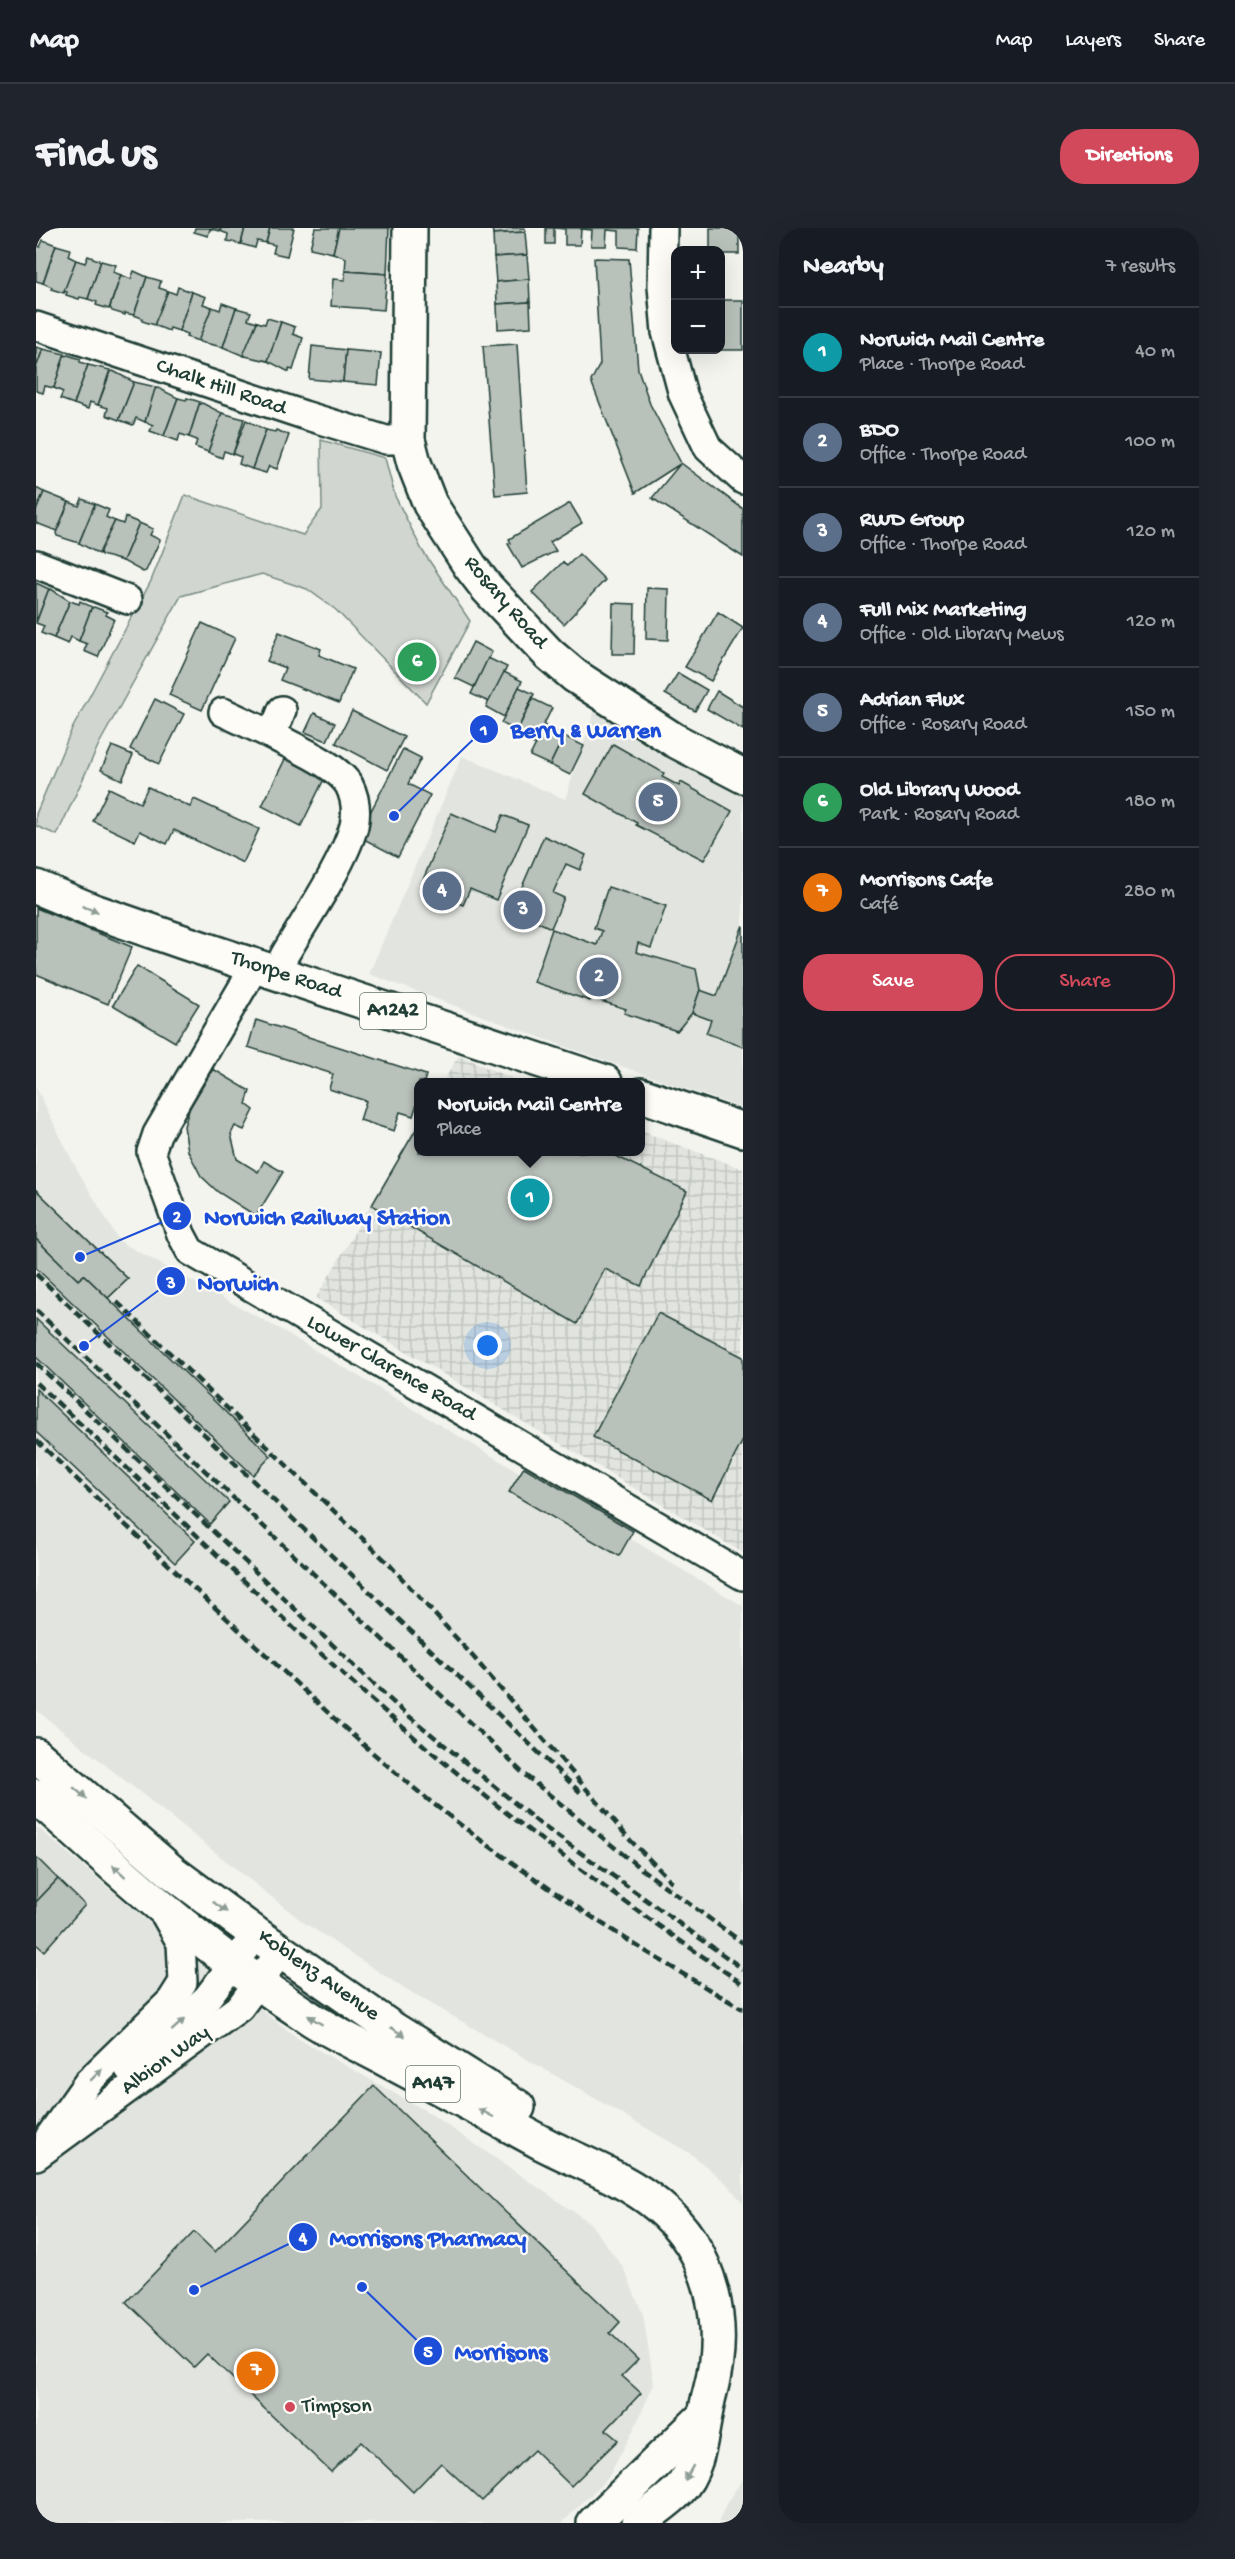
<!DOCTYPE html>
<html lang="en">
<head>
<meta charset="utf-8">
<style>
  body { margin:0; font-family:"Gochi Hand",sans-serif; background:#20242c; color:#f1f3f6 }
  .controls { position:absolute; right:18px; top:18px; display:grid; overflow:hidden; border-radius:12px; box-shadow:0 6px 24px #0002 }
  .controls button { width:54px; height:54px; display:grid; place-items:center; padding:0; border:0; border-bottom:2px solid #363941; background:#171b24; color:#f1f3f6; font:30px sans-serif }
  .you { position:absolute; left:452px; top:1118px; width:21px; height:21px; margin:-15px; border:4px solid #fff; border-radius:50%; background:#1a73e8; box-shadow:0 0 0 9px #1a73e833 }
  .badge { display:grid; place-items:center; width:39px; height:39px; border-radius:50%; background:#d1495b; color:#fff; font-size:20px; font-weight:700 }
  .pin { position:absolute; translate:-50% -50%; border:3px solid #fff; box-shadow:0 2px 6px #0006 }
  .popup { position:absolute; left:378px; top:850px; width:231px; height:78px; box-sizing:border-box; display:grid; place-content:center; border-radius:12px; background:#171b24; filter:drop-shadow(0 2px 4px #0005); font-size:20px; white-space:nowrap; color:#9ea1a6 }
  .popup b { font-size:22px; color:#f1f3f6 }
  .popup::after { content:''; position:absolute; left:50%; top:100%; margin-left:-12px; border:12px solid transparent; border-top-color:#171b24 }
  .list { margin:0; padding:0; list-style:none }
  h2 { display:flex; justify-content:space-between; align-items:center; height:78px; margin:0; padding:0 24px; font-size:26px }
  h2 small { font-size:20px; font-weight:400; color:#9ea1a6 }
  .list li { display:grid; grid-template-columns:39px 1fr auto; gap:18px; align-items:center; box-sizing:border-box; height:90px; padding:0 24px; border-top:2px solid #363941 }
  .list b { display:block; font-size:22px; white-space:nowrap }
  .list p { margin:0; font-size:20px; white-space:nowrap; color:#9ea1a6 }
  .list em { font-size:20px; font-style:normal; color:#9ea1a6 }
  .actions { display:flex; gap:12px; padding:18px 24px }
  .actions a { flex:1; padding:14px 0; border:2px solid #d1495b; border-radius:24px; text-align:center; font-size:21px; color:#d1495b }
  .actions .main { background:#d1495b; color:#fff }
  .map { position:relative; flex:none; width:707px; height:2295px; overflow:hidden; border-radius:24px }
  header { display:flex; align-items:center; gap:36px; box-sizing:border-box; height:84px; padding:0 30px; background:#171b24; border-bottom:2px solid #363941 }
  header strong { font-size:28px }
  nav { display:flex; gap:33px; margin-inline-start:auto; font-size:21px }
  .intro { display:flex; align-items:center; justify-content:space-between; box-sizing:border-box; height:144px; padding:0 36px }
  h1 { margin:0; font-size:42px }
  .button { padding:15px 27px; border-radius:24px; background:#d1495b; color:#fff; font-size:21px; font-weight:700 }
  main { display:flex; gap:36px; padding:0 36px }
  aside { flex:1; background:#171b24; border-radius:24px; box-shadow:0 6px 24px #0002 }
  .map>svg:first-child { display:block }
  .built { fill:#e2e5df }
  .industrial { fill:url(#industrial-grid) }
  .green { fill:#d1d6d1; stroke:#788a82; stroke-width:1.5 }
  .building { fill:#b9c1bb; stroke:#1f3d34; stroke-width:1.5 }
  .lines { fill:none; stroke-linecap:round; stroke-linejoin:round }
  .street-casing { stroke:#1f3d34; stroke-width:32 }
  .secondary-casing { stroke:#1f3d34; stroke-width:38 }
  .primary-casing { stroke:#1f3d34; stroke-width:38 }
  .street { stroke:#fdfcf7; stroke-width:27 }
  .secondary { stroke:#fdfcf7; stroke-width:33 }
  .primary { stroke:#fdfcf7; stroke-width:33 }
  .rail { stroke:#1f3d34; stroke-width:4.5; stroke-dasharray:9 4.5; stroke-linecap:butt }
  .oneway { fill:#8e9c96 }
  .poi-dot { fill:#d1495b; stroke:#fdfcf7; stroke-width:2 }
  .labels { text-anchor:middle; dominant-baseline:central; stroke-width:4.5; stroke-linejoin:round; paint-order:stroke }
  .shield { fill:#fdfcf7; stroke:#62766e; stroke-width:1.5 }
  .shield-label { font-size:21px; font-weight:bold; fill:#1f3d34 }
  .street-label { font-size:22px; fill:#1f3d34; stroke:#fdfcf7 }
  .poi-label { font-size:22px; fill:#1f3d34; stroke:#fdfcf7; text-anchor:start }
  .leader { fill:none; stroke:#1d4ed8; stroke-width:2 }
  .callout-dot { fill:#1d4ed8; stroke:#fdfcf7; stroke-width:2 }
  .mark-label { font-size:18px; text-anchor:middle; font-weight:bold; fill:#fff }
  .callout-label { font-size:24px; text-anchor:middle; font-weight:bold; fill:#1d4ed8; stroke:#fdfcf7; stroke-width:4.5; stroke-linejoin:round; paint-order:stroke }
</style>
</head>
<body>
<header>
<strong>Map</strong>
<nav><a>Map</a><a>Layers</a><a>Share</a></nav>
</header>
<div class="intro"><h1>Find us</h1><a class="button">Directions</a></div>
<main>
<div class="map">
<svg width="707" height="2295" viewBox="0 0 707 2295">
  <defs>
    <pattern id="industrial-grid" width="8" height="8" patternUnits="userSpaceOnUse" patternTransform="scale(1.5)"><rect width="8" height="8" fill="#e2e5df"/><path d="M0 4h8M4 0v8" fill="none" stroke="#c1c5c0"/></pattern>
  </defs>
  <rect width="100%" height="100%" fill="#f4f4ef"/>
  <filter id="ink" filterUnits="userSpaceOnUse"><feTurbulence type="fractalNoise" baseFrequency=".0167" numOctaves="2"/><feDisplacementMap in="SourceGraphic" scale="12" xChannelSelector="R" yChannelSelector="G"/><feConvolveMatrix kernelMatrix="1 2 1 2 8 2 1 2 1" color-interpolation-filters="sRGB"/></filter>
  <g filter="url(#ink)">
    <g class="built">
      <path d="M559,481L645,532L707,565V874L705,880L527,818L333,746L426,528L529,571Z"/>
      <path d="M0,859L38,936L83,1013L242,1100L707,1378V1975L691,1956L655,1926L361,1756L267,1694L0,1482Z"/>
      <path d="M0,1598L107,1689L263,1811L395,1886L554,1995L587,2039L607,2086L618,2156L598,2201L572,2250L526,2295H0Z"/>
      <path d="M707,2250V2295H682L690,2276Z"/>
    </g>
    <g class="industrial">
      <path d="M423,827L483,854H407Z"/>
      <path d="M383,895V924H605V903L707,941V1325L280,1070Z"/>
    </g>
    <path class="green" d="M285,212L349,230L359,268L386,322L434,393L390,475L300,382L271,361L226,346L145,368L63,516L21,607L0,598V586L35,503L115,353L149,267L267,307L286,281Z"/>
    <g class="building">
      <path d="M159,0H185L184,3L174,1L172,8L158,4Z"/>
      <path d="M185,0H209L205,16L191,13L192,6L184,3Z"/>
      <path d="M209,0H234L230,15L221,13L219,20L205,16Z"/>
      <path d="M234,0H258L251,28L237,25L239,17L230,15Z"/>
      <path d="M279,0H303L297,25L274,20Z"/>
      <path d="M303,0H353L351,46L309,43L310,30L297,25Z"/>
      <path d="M456,0H489V4L457,6Z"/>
      <path d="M510,0H602L601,20L583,19V3L571,2L570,18H555L556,2L545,1L544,17H529V1L518,0V16H510Z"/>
      <path d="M674,0H703V26H684V22H674Z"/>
      <path d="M489,4L491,27L458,29L457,6Z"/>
      <path d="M7,12L20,17L7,55L0,53V17L4,19Z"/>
      <path d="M20,17L34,21L32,28L40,32L28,65L15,61L16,59L7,55Z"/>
      <path d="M491,27L493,51L460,54L458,29Z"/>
      <path d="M52,28L65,33L52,71L44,69L43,71L30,67L31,64L28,63L40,32L49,35Z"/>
      <path d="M558,30L593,31L602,141L614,176L645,235L707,281V329L616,270L644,236L599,265L555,153L564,136Z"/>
      <path d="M65,33L80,37L77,44L85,47L73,81L60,77L61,74L52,71Z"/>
      <path d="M98,43L111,49L98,87L89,85V87L76,83L74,79L85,47L95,51Z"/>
      <path d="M309,43L351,46L348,82L295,78L297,51L309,52Z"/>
      <path d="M111,49L125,53L123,60L132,63L119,97L106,93V90L98,87Z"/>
      <path d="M493,51L494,74L461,76L460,54Z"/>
      <path d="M142,59L156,64L143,103L134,100L133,103L120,98L119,95L132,63L140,66Z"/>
      <path d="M156,64L170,69L167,76L176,79L163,113L150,109L151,106L143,103Z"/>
      <path d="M684,72H707V122H677H684Z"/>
      <path d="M494,74L495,99L462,101L461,76Z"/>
      <path d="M186,75L200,80L187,119L164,114L163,111L176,79L184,82Z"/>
      <path d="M200,80L215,84L212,91L221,94L208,128L187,119Z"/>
      <path d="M231,90L245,94L232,133L209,128L208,125L221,94L229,96Z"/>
      <path d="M245,94L259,99L257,106L267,110L257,142L253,141V144L232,133Z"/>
      <path d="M481,116L491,264L459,267L447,118Z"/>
      <path d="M276,118L310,122L307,154L273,151Z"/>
      <path d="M0,119L7,121L0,140Z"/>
      <path d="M7,121L29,126L18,160L9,158L7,165L0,163V140Z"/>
      <path d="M310,122L345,125L342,157L307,154Z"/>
      <path d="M32,127L44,131V134L52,137L38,176L24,171L27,164L18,160L28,128Z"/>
      <path d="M52,137L74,142L62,177L54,174L52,181L38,176Z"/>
      <path d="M77,143L98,154L83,192L70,187L72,180L62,177L74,145Z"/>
      <path d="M98,154L120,159L109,194L100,190L97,197L83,192Z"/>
      <path d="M122,160L142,170L128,208L114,203L117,197L109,194L119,161Z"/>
      <path d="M142,170L150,172L151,170L164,174L153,209L144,206L142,213L128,208Z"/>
      <path d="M166,175L186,185L172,224L159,219L161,212L153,209L163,177Z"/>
      <path d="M186,185L208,191L197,226L188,223L186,230L172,224Z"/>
      <path d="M210,192L230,202L216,241L203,236L205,229L197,226Z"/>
      <path d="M230,202L239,204L240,202L253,207L241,241L233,238L230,245L216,241Z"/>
      <path d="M0,260L8,264L0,283Z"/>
      <path d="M8,264L33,274L21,303L0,295V283Z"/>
      <path d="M46,271L59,276L43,315L21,308L20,305L33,274L43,278Z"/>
      <path d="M534,275L546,295L514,314L520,323L486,340L472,316L475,315L473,311Z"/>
      <path d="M59,276L73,282L70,289L79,293L63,326L43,315Z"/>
      <path d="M89,289L103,295L87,333L65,327L64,323L79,293L87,296Z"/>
      <path d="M103,295L117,301L114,307L124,312L110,343L107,344L87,333Z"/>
      <path d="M543,326L569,352L528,396L496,364L527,334L531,338Z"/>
      <path d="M0,355L13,361L0,394Z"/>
      <path d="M611,360L633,361L632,412L610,411Z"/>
      <path d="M15,361L34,373L18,410L5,405L8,398L0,395L12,363Z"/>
      <path d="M34,373L43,376L44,373L56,379L43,413L35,409L32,416L18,410Z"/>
      <path d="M577,375L599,376L598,426H576Z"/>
      <path d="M58,379L71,384L70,387L78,391L62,429L48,423L51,416L43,413L55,381Z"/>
      <path d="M682,384L707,400L675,453L649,439Z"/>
      <path d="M166,395L199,410L166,482L133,467Z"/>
      <path d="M243,404L285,421L283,427L317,441L303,475L244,452L249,440L231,433Z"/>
      <path d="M437,414L456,424L438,459L419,450Z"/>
      <path d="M452,430L471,439L453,474L435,466Z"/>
      <path d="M468,444L486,453L468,489L450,479Z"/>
      <path d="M642,445L671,462L659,483L629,466Z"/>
      <path d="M483,459L498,466L481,503L465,495Z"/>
      <path d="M681,463L707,479V502L671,481Z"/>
      <path d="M119,471L148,486L123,536L94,521Z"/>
      <path d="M497,471L516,480L498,516L479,507Z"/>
      <path d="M316,483L368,509L351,542L300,515Z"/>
      <path d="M278,485L299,495L291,513L269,504Z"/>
      <path d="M509,498L528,508L514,537L494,528Z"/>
      <path d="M528,508L548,518L534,547L514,537Z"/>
      <path d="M577,516L628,545L626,549L643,558L645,554L696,583L668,632L600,597L601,595L549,566Z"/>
      <path d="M76,518L97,527L86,552L65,542Z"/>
      <path d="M367,521L385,530L372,556L394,567L362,629L322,608Z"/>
      <path d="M252,525L291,545L265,598L226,578Z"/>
      <path d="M112,559L154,579L158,571L223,601L207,635L138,602L131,616L104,603L99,613L57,593L73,560L104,575Z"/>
      <path d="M415,585L460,604L467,587L492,597L460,672L434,661L427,677L384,659Z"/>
      <path d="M508,608L550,627L544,642L530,636L517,665L528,670L515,700L476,682Z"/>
      <path d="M572,659L630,678L615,720L602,715L600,724L660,741L664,762L656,785L641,803L588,785L590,781L555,770L554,773L498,754L516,701L561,717L566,703L558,700Z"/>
      <path d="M0,680L96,719L72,776L0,746Z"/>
      <path d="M707,697V819L670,805L675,792L656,785L664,762L681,768Z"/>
      <path d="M101,738L163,776L139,814L77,777Z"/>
      <path d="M220,792L390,847L388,854H383V870L377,888L364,884L358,903L324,892L330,873L293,861L297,846L212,819Z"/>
      <path d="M177,841L214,863L210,876L218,882L208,902L199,898L195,906L201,931L222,944L228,933L247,944L220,988L182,964L165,948L152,923L148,898L154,879Z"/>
      <path d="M383,896V924H572L651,963L605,1058L569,1041L541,1096L336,977Z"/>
      <path d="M0,962L92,1051L72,1070L48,1047L42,1052L0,1011Z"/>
      <path d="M0,962L92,1051L72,1070L48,1047L42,1052L0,1011Z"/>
      <path d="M0,1011L42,1052L48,1047L235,1228L217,1247L0,1040Z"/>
      <path d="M622,1085L707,1129V1212L676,1272L557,1209Z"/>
      <path d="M0,1091L193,1274L174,1296L0,1129Z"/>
      <path d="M0,1161L159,1313L139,1335L0,1204Z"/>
      <path d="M488,1239L597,1303L583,1328L473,1264Z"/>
      <path d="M0,1629L22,1651L0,1674Z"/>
      <path d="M22,1651L49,1677L8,1723L0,1716V1674Z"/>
      <path d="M338,1858L584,2094L574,2105L602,2132L586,2148L605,2165L570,2202L582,2212L535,2258L498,2222L446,2273L405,2235L377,2264L325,2214L295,2244L171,2126L158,2139L90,2074L158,2004L179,2024Z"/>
    </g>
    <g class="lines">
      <defs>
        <g id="street">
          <path d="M627,0L626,58L630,104L647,167L672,220L707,252"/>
          <path d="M0,98L268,187L350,212H372"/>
          <path d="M0,336L92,372"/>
          <path d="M187,484L236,507"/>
          <path d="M219,738L121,906L115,924L145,1006L154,1023L707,1348"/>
          <path d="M242,744L248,728C269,692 307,637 318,598C321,584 319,569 313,557C300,536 257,519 236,507L246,482"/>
          <path d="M93,1841L171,1770L220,1706"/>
          <path d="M13,1909L52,1854L135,1773L147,1754L145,1715L128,1685"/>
          <path d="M0,1928L204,1779L245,1723"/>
        </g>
        <path id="secondary" d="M374,0L372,212L378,235L394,276L434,338L451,360L513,426L539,448L638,512L707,548"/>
        <g id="primary">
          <path d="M0,659L55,682L147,714L569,854"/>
          <path d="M605,867L707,902"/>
          <path d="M0,1527L136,1644L220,1706L357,1801L482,1879"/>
          <path d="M0,1568C89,1649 176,1727 277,1792C301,1807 327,1819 351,1832C402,1859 453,1886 504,1914C542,1934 587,1949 621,1977C677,2022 692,2097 674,2164C665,2196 666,2239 642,2263C630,2275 615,2284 603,2295"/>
          <path d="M558,2295L667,2189"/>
        </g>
      </defs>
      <use href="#street" class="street-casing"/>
      <use href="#secondary" class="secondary-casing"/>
      <use href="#primary" class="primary-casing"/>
      <use href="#street" class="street"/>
      <use href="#secondary" class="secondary"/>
      <use href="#primary" class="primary"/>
      <g class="rail">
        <path d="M0,1046L545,1565"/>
        <path d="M81,1074L352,1335L433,1424L595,1613L636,1654"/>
        <path d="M0,1082L489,1547L604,1640L707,1715"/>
        <path d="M0,1135L362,1479L503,1595L707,1741"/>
        <path d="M0,1155C120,1264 232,1381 354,1488C465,1586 585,1673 707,1756"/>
        <path d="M0,1212C66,1276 133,1337 201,1400C270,1464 338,1530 413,1588C506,1659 605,1723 707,1781"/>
      </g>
    </g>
    <defs><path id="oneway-solid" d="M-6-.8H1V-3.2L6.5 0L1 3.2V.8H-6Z" transform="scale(1.5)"/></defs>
    <g class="oneway">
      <use href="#oneway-solid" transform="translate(54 681) rotate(21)"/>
      <use href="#oneway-solid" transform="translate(44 1565) rotate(41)"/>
      <use href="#oneway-solid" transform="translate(83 1643) rotate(-138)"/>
      <use href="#oneway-solid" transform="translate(184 1679) rotate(36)"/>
      <use href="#oneway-solid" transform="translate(279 1792) rotate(-148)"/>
      <use href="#oneway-solid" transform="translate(142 1797) rotate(-42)"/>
      <use href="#oneway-solid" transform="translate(362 1804) rotate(33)"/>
      <use href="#oneway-solid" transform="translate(60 1847) rotate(-45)"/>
      <use href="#oneway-solid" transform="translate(450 1885) rotate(-152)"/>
      <use href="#oneway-solid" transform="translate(653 2245) rotate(119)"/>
    </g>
  </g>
  <circle class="poi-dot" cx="254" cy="2179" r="6"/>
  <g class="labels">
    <g class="shield">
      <rect x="324" y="765" width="66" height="36" rx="4.5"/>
      <rect x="370" y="1838" width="54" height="36" rx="4.5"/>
    </g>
    <g class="shield-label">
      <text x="357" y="783">A1242</text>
      <text x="397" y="1856">A147</text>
    </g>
    <g class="street-label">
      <text transform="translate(185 160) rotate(19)">Chalk Hill Road</text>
      <text transform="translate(469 375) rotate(49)">Rosary Road</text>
      <text transform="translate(250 748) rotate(18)">Thorpe Road</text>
      <text transform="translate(355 1141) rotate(30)">Lower Clarence Road</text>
      <text transform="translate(282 1748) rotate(35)">Koblenz Avenue</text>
      <text transform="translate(130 1833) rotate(-36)">Albion Way</text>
    </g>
    <g class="poi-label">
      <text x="266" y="2179">Timpson</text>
    </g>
  </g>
  <path class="leader" d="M358 588L448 501M44 1029L141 988M48 1118L135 1053M158 2062L267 2009M326 2059L392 2123"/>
  <g class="callout-dot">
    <circle cx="358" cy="588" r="6"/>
    <circle cx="44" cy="1029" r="6"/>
    <circle cx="48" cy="1118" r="6"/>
    <circle cx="158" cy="2062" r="6"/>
    <circle cx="326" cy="2059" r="6"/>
    <circle cx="448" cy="501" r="15"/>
    <circle cx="141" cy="988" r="15"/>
    <circle cx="135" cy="1053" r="15"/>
    <circle cx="267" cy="2009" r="15"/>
    <circle cx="392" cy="2123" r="15"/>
  </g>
  <g class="mark-label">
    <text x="448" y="507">1</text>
    <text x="141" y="994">2</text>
    <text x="135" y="1060">3</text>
    <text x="267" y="2015">4</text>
    <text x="392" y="2129">5</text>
  </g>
  <g class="callout-label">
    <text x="550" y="509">Berry &amp; Warren</text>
    <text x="291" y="996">Norwich Railway Station</text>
    <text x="202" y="1062">Norwich</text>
    <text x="392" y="2017">Morrisons Pharmacy</text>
    <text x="465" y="2131">Morrisons</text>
  </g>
</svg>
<div class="controls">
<button>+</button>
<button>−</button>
</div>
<div class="you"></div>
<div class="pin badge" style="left:494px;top:970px;background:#0f9aa8">1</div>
<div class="popup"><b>Norwich Mail Centre</b>Place</div>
<div class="pin badge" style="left:563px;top:749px;background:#5c6f8a">2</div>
<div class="pin badge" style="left:487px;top:682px;background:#5c6f8a">3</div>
<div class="pin badge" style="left:406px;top:663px;background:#5c6f8a">4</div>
<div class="pin badge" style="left:622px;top:574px;background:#5c6f8a">5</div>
<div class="pin badge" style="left:381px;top:434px;background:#2e9e5b">6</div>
<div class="pin badge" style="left:220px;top:2143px;background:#e8710a">7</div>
</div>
<aside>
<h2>Nearby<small>7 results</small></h2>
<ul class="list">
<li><span class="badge" style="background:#0f9aa8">1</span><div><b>Norwich Mail Centre</b><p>Place · Thorpe Road</p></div><em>40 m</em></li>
<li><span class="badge" style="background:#5c6f8a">2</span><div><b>BDO</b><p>Office · Thorpe Road</p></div><em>100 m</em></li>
<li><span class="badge" style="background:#5c6f8a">3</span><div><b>RWD Group</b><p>Office · Thorpe Road</p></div><em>120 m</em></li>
<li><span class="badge" style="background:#5c6f8a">4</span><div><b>Full Mix Marketing</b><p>Office · Old Library Mews</p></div><em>120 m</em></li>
<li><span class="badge" style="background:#5c6f8a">5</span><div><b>Adrian Flux</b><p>Office · Rosary Road</p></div><em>150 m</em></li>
<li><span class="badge" style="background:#2e9e5b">6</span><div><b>Old Library Wood</b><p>Park · Rosary Road</p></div><em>180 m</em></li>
<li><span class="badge" style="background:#e8710a">7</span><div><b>Morrisons Cafe</b><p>Café</p></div><em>280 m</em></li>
</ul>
<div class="actions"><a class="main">Save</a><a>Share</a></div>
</aside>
</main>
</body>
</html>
